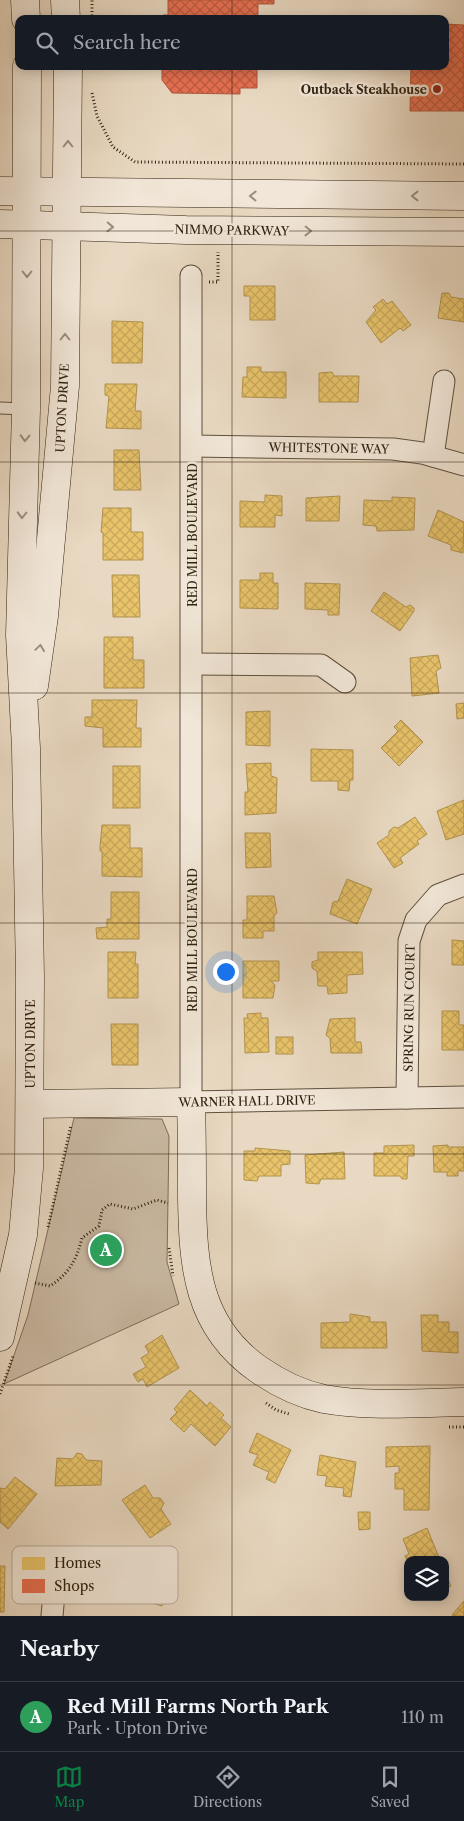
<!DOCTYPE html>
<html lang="en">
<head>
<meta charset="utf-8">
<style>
  body { margin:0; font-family:"Libre Caslon Text",serif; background:#20242c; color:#f1f3f6 }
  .controls { position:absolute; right:15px; bottom:15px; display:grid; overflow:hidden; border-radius:10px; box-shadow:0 2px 12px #0003 }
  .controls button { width:45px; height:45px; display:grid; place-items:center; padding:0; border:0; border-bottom:1px solid #363941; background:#171b24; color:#f1f3f6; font:25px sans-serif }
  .you { position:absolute; left:225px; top:971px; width:18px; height:18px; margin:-12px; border:4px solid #fff; border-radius:50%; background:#1a73e8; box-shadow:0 0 0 8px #1a73e833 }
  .badge { display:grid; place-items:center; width:32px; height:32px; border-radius:50%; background:#0b8043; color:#fff; font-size:16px; font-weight:700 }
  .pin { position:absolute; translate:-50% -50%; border:2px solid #fff; box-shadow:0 1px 5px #0006 }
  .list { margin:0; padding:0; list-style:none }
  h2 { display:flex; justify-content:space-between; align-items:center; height:65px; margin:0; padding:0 20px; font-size:21px }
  h2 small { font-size:16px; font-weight:400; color:#9ea1a6 }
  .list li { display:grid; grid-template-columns:32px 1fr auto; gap:15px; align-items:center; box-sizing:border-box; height:70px; padding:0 20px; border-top:1px solid #363941 }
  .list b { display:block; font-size:19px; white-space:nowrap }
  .list p { margin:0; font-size:16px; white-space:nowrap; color:#9ea1a6 }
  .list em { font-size:16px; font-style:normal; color:#9ea1a6 }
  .icon { flex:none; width:28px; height:28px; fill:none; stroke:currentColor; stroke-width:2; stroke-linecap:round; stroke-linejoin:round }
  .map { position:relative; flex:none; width:464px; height:1616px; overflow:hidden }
  .search { position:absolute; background:#171b24; box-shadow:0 2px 12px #0003; left:15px; right:15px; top:15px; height:55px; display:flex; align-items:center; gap:12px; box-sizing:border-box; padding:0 18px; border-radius:10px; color:#9ea1a6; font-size:19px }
  .sheet { height:135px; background:#171b24 }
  nav { display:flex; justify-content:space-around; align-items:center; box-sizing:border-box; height:70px; border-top:1px solid #363941; background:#171b24; font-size:14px; color:#9ea1a6 }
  nav a { display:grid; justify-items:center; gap:2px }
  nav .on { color:#0b8043 }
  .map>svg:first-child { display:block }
  .green { fill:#cabaa4; stroke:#7d6e5a }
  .homes { fill:url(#homes-cross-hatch); stroke:#b2934f }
  .shops { fill:url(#shops-cross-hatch); stroke:#b0583e }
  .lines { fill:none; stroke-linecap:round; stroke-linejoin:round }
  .lane-casing { stroke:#5e503d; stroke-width:13 }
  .street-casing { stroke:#5e503d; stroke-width:23 }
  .secondary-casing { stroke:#302211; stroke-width:29 }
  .path { stroke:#302211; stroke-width:3; stroke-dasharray:1 2.5; stroke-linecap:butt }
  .lane { stroke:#f1e6d7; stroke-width:11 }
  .street { stroke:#f1e6d7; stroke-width:21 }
  .secondary { stroke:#f1e6d7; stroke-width:28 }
  .oneway { stroke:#9a8e7e }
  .grid { fill:none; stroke:#302211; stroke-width:1; stroke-opacity:0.55 }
  .poi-dot { fill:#8f2418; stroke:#f1e6d7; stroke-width:2 }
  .labels { text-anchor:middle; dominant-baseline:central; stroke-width:5; stroke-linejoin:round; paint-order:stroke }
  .poi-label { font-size:12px; font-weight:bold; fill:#302211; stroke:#f1e6d7; text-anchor:end }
  .street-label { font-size:12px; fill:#302211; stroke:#f1e6d7 }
  .key { fill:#f1e6d7; stroke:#b7ab9c; stroke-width:1 }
  .key-label { font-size:14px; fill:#302211 }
</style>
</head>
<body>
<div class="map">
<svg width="464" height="1616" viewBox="0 0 464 1616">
  <defs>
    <pattern id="homes-cross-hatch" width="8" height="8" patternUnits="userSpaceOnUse" patternTransform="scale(1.25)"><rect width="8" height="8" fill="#e9c46a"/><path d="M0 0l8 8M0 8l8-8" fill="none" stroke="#c8a85b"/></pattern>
    <pattern id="shops-cross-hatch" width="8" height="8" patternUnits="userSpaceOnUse" patternTransform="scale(1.25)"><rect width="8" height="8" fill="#e76f51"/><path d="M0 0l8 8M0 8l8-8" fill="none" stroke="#bc5b42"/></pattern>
  </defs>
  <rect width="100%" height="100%" fill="#e9d9c2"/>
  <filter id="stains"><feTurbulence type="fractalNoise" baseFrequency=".004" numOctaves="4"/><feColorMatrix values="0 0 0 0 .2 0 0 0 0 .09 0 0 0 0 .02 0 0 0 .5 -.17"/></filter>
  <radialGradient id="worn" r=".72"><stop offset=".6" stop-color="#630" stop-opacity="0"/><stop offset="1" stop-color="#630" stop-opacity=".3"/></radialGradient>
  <path class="green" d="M74,1118L162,1119L169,1136L167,1262L179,1304L4,1384L28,1315Z"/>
  <g class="homes">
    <path d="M244,286H275V320H250V296H244Z"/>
    <path d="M442,293H449L451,297L464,299V322L438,318Z"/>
    <path d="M383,299L387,304L392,301L411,325L403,331L400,328L381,343L366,322L376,310L373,307Z"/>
    <path d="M112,321L143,322L142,363H112Z"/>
    <path d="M247,367H261V372H286V398L242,397L243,377H247Z"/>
    <path d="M332,372L334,376H359L358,402H319V373Z"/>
    <path d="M105,384H137L135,411H141V429L106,428L109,396L105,395Z"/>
    <path d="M114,450H139L141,490H114Z"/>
    <path d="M265,495L282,496V516L275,515V527H240V501L265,502Z"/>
    <path d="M340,496L339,521H306V498Z"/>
    <path d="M392,497L415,498L414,530L377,531L376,526L363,525L364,500L392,501Z"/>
    <path d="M103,508H131V532H143V560H103V533L101,532Z"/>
    <path d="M438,510L464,522L463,553L451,550V545L428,536Z"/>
    <path d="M260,573H273V583H278V609L240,608V580H260Z"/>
    <path d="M112,575H139L140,617H113Z"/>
    <path d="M305,583L340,584L339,615H328V610L305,609Z"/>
    <path d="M384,592L406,607L410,605L414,608V611L400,631L371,611Z"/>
    <path d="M104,637H133V660H144V688H104Z"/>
    <path d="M438,655L441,668L436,671L439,693L412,696L410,658Z"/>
    <path d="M92,700H137L136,728H141V747H103V728L85,726V717H92Z"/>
    <path d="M464,703V718L457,719L456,704Z"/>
    <path d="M270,711V746L246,745V712Z"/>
    <path d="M401,720L423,742L399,766L381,748L398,731L394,727Z"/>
    <path d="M311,749L353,750V780H350L349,791L338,790V781H311Z"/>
    <path d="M271,763V776L277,778L276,813L245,815V792H248L246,764Z"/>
    <rect x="113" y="766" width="27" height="42"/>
    <path d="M464,800V834L446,840L437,811Z"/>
    <path d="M415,817L427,834L417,841L419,844L400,858L403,863L394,868L377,843L389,835V831L394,827L398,828Z"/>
    <path d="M102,825H130V848H142V877L102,876V851H100V847Z"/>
    <path d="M245,833H270L271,867L246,868Z"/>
    <path d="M347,879L372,889L357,924L330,914L333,902L338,901Z"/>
    <path d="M111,892H139V939H97L96,928L107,927V919H111Z"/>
    <path d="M247,896H274L277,913L274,916V931H263V938H243V920H247Z"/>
    <path d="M452,940L464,941V965H452Z"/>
    <path d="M108,952H136L135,964H138V998H108Z"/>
    <path d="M318,952H362L363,974L347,975V993L328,994L327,986H318L317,971L312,968V962L318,960Z"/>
    <path d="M243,961H279V981H271L275,985L273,998H243Z"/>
    <path d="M442,1011H459V1025H464V1050H442Z"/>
    <path d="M261,1013V1018H268L269,1052L245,1053L244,1018H248L247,1014Z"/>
    <path d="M355,1018V1042H361L362,1053H331L330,1038L326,1035L330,1019Z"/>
    <path d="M111,1024H138V1065H112Z"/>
    <rect x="276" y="1037" width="17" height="17"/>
    <path d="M414,1145V1156H408L407,1179H402L400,1176H374V1153H384V1146Z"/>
    <path d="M448,1145V1147H464V1171H458V1176H447V1172H434L433,1146Z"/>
    <path d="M255,1148L290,1151V1164L281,1165V1176H259L257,1181L244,1180V1151H255Z"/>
    <path d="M344,1152L345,1179H321L319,1184L306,1183L305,1155Z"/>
    <path d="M350,1314L370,1317V1322H386L387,1348H321V1323L350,1322Z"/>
    <path d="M421,1315H438V1322H449V1332H458V1353L422,1351Z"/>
    <path d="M162,1335L179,1368L147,1387L143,1379L138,1382L133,1374L146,1367L141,1358L149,1353L145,1346Z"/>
    <path d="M190,1390L207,1406L210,1402L224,1415L221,1418L231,1427L215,1446L191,1424L184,1432L170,1419L177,1412L174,1409Z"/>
    <path d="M257,1433L291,1450L275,1483L266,1479L269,1472L253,1465L258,1455L249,1452Z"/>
    <path d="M430,1446L429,1510H404V1489H395V1473H399V1466L386,1467V1447Z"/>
    <path d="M77,1453L82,1454L86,1460L102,1461L101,1485L55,1486L57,1458L73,1459Z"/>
    <path d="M320,1455L356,1462L351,1497L343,1496L344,1488L325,1486L327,1476L317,1475Z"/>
    <path d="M15,1477L37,1494L8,1529L0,1522V1488L5,1489Z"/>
    <path d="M145,1485L153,1498H160L164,1503L161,1509L171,1524L150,1538L122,1500Z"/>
    <path d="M358,1512H370V1529L359,1530Z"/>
    <path d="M427,1528L440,1560H408V1562L405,1556L409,1554L403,1539Z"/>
    <path d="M147,1555L175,1564L170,1579L174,1583L172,1589L167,1590L162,1606L134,1598Z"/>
    <path d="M0,1566H5L4,1612H0Z"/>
    <path d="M445,1573L451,1586L445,1589Z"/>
    <path d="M464,1601V1616H453L452,1615Z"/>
  </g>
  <g class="shops">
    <path d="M168,0H274V4H258V19H162L163,15H168Z"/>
    <path d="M445,24L464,25V111H410L411,66H445Z"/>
    <path d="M162,66H257V88H240V94L172,93L162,80Z"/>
  </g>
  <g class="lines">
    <defs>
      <path id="lane" d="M0,408L26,409"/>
      <g id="street">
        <path d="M191,276V1102L464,1097"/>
        <path d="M192,446L393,449L422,453L464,465"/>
        <path d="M433,456L444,381"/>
        <path d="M192,664L321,665L345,682"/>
        <path d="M407,1098L409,941L416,920L438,895L464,885"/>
        <path d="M52,1616L54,1594L73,1559"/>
      </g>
      <g id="secondary">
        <path d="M25,0L26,19"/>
        <path d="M65,0L66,19"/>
        <path d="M0,191L464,196"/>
        <path d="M0,224L186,230L464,232"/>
        <path d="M34,686L44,616L65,386L68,66"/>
        <path d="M30,1104L191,1102C192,1134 192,1165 192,1197C193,1266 197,1326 258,1369C278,1383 300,1394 324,1399C368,1407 419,1403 464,1402"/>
        <path d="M0,1337L23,1235L29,1168L30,977L26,748L20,635L26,409L27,66"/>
      </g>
    </defs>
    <use href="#lane" class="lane-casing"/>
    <use href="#street" class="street-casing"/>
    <use href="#secondary" class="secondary-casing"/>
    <g class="path">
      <path d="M92,19V0"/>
      <path d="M92,93L97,116L113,147L135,162L464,164"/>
      <path d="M209,282H218V252"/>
      <path d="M48,1227L71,1125"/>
      <path d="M169,1248L173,1276"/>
      <path d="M35,1283L50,1286C69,1274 77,1259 82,1238L99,1226L102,1210L110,1204L133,1209L157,1200L168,1203"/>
      <path d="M0,1394L13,1356"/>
      <path d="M266,1403L276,1410L289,1414"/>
      <path d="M449,1427H464"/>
    </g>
    <use href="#lane" class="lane"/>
    <use href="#street" class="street"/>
    <use href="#secondary" class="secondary"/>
  </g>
  <defs><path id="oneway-chevron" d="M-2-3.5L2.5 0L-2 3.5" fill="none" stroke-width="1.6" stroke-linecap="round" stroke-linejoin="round" transform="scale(1.25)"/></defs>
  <g class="oneway">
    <use href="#oneway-chevron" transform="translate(68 144) rotate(-90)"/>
    <use href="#oneway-chevron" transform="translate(253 196) rotate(-179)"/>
    <use href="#oneway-chevron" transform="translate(415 196) rotate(-180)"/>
    <use href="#oneway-chevron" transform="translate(110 227) rotate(2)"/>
    <use href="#oneway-chevron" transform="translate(308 231) rotate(1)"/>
    <use href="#oneway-chevron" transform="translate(27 274) rotate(90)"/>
    <use href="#oneway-chevron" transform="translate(65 337) rotate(-90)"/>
    <use href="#oneway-chevron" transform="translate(25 438) rotate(92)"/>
    <use href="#oneway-chevron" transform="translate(22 515) rotate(92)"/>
    <use href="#oneway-chevron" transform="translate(40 648) rotate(-82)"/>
  </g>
  <path class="grid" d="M232,0V19M232,66V1616M0,231H464M0,462H464M0,693H464M0,923H464M0,1154H464M0,1385H464"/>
  <circle class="poi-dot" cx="437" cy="89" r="5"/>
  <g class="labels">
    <g class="poi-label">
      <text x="427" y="89">Outback Steakhouse</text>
    </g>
    <g class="street-label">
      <text transform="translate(232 230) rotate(1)">NIMMO PARKWAY</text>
      <text transform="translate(62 408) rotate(-87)">UPTON DRIVE</text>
      <text transform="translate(329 448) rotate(1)">WHITESTONE WAY</text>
      <text transform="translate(192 535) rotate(-90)">RED MILL BOULEVARD</text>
      <text transform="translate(192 940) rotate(-90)">RED MILL BOULEVARD</text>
      <text transform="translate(409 1008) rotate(-89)">SPRING RUN COURT</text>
      <text transform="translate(30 1044) rotate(-90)">UPTON DRIVE</text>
      <text transform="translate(247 1101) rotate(-1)">WARNER HALL DRIVE</text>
    </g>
  </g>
  <rect x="12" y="1546" width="166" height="58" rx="8" class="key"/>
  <rect x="22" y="1557" width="23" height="13" fill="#e9c46a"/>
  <rect x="22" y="1579" width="23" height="14" fill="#e76f51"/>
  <g class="key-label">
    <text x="54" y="1568">Homes</text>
    <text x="54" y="1591">Shops</text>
  </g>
  <rect width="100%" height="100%" filter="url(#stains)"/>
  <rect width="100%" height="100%" fill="url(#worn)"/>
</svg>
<div class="controls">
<button><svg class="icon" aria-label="layers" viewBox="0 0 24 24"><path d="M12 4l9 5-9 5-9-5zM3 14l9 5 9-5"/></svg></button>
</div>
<div class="you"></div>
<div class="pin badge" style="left:106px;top:1250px;background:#2e9e5b">A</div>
<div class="search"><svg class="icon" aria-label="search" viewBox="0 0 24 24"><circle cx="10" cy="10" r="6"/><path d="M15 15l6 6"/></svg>Search here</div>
</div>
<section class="sheet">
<h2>Nearby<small></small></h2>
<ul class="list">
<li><span class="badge" style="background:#2e9e5b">A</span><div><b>Red Mill Farms North Park</b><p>Park · Upton Drive</p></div><em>110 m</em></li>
</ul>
</section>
<nav>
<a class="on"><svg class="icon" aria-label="map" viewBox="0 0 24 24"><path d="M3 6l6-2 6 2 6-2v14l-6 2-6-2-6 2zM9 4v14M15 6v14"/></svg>Map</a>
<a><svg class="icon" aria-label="directions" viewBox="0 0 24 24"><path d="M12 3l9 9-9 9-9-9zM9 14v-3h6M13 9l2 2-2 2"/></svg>Directions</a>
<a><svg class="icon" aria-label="saved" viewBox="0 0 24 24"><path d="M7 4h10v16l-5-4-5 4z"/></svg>Saved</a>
</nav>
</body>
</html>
